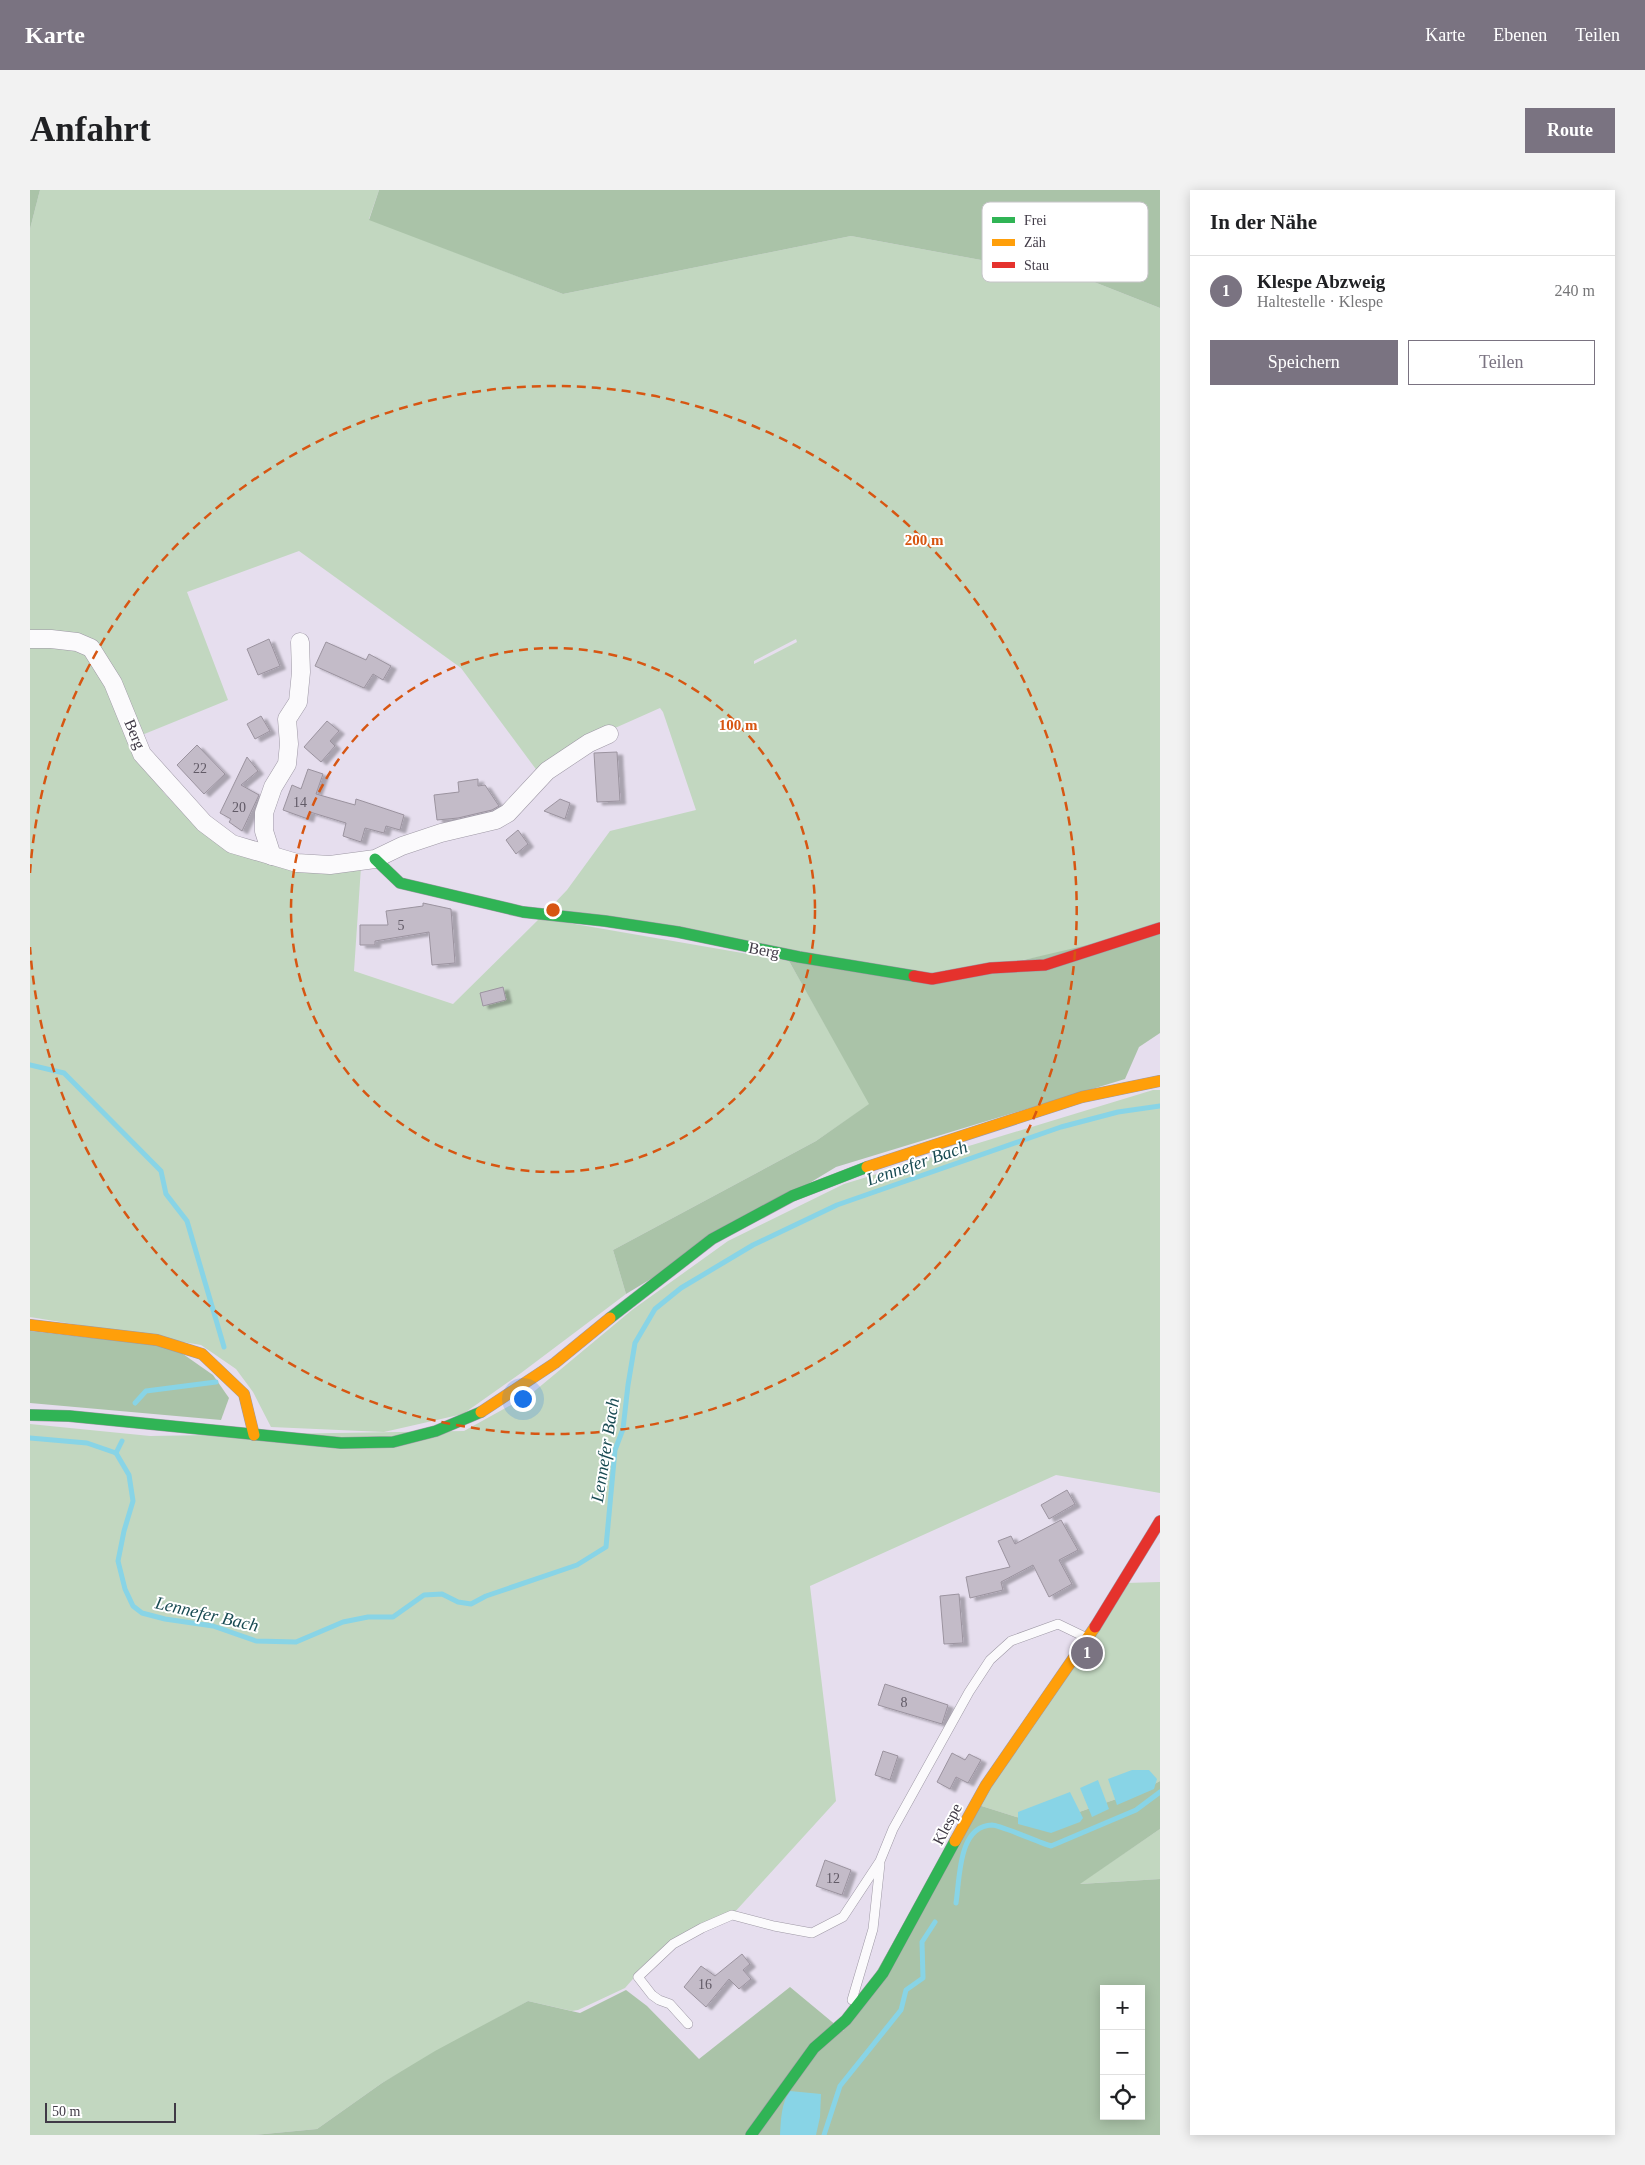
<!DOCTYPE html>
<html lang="de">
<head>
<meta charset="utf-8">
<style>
  body { margin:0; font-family:Georgia,serif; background:#f2f2f2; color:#202124 }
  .controls { position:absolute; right:15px; bottom:15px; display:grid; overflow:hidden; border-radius:0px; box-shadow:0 2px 12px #0003 }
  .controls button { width:45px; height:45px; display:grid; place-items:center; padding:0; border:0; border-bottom:1px solid #e0e0e0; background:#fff; color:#202124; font:25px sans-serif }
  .scale { position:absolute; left:15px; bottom:12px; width:131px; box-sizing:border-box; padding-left:5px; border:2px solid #403a46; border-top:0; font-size:14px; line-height:18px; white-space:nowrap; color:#403a46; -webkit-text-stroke:4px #fff; paint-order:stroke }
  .you { position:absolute; left:492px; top:1208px; width:18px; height:18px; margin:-12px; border:4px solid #fff; border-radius:50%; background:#1a73e8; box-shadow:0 0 0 8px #1a73e833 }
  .badge { display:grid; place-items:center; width:32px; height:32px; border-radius:50%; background:#7a7381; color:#fff; font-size:16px; font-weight:700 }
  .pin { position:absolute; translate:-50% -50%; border:2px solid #fff; box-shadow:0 1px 5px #0006 }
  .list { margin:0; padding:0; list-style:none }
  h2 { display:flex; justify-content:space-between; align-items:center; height:65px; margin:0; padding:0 20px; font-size:21px }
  h2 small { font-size:16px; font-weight:400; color:#757577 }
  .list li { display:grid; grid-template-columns:32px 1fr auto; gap:15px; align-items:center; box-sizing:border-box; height:70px; padding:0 20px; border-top:1px solid #e0e0e0 }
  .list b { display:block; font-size:19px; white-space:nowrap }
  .list p { margin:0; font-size:16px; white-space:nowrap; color:#757577 }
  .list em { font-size:16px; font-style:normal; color:#757577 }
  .actions { display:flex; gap:10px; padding:15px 20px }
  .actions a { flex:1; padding:11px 0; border:1px solid #7a7381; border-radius:0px; text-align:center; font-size:18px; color:#7a7381 }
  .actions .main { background:#7a7381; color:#fff }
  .icon { flex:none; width:28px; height:28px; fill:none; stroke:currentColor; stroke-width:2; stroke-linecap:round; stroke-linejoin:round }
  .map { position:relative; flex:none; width:1130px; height:1945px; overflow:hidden; border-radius:0px }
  header { display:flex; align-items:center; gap:30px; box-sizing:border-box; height:70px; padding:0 25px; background:#7a7381; color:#fff }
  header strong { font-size:24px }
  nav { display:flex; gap:28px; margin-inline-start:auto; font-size:18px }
  .intro { display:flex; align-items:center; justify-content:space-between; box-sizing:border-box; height:120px; padding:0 30px }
  h1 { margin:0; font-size:35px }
  .button { padding:12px 22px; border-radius:0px; background:#7a7381; color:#fff; font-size:18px; font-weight:700 }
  main { display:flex; gap:30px; padding:0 30px }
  aside { flex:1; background:#fff; border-radius:0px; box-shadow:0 2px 12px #0003 }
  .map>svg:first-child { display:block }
  .green { fill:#c2d7c0; fill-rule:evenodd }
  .forest { fill:#aac3a8; fill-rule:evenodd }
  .water { fill:#88d4e6 }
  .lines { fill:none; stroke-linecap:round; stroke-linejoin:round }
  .stream { stroke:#88d4e6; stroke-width:5 }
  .building { fill:#c3bbc8; stroke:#9b939f; filter:url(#shadow) }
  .lane-casing { stroke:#9e98a5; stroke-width:10 }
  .street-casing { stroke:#9e98a5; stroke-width:19 }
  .fast-casing { stroke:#9e98a5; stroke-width:12 }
  .slow-casing { stroke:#9e98a5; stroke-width:12 }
  .jam-casing { stroke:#9e98a5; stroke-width:12 }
  .lane { stroke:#fbfafc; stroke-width:9 }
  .street { stroke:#fbfafc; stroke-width:18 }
  .fast { stroke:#30b455; stroke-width:11 }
  .slow { stroke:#ff9f0a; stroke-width:11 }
  .jam { stroke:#e5322d; stroke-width:11 }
  .ring { fill:none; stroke:#d75612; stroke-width:2.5; stroke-dasharray:9 6 }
  .labels { text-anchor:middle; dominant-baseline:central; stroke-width:4; stroke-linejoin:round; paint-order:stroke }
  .number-label { font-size:14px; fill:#615a66 }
  .street-label { font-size:16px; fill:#403a46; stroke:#fff }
  .water-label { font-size:18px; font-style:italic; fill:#194b53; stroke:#fff }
  .key { fill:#fff; stroke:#c6c4c8; stroke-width:1 }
  .key-label { font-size:14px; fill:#403a46 }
  .centre { fill:#d75612; stroke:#fff; stroke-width:2.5 }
  .ring-label { font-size:15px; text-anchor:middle; font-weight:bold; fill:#d75612; stroke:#fff; stroke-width:4; stroke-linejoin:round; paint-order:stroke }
</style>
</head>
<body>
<header>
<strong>Karte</strong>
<nav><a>Karte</a><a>Ebenen</a><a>Teilen</a></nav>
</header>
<div class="intro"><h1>Anfahrt</h1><a class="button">Route</a></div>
<main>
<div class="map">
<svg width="1130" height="1945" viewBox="0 0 1130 1945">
  <defs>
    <filter id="shadow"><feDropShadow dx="5.5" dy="3" stdDeviation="1" flood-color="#0004"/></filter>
  </defs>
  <rect width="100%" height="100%" fill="#e6deee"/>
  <g class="green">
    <path d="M10,0H349L339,29L533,104L821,46L1059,90L1130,118V734L1067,756L912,785L516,722L537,700L580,641L666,620L633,522L630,518L558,550L508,582L431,478L269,361L157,402L198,510L107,547L65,455L0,446V39ZM766,449L767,452L724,474V471Z"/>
    <path d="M0,453L58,461L111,567L134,603L160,630L188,652L331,677L324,781L423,814L510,728L759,771L840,914L786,951L583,1060L596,1104L491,1183L433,1224L354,1242L241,1237L223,1202L206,1179L171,1155L0,1127Z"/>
    <path d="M1123,900H1130V1303L1026,1285L780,1396L806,1611L703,1724L671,1737L609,1782L595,1798L548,1820L542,1821L498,1811L352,1893L287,1939L224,1945H0V1234L120,1246L434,1241L501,1204L602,1120L698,1051L814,994Z"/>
    <path d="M1130,1392V1591L1115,1599L1012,1635L942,1613L1096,1393Z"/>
    <path d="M1130,1639V1689L1049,1694Z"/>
  </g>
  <g class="forest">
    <path d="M0,0H10L0,39Z"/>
    <path d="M349,0H1130V118L1059,90L821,46L533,104L339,30Z"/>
    <path d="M1130,738V843L1109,857L1095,889L806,977L596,1104L583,1060L786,951L839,914L759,771L912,789Z"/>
    <path d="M0,1141L143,1157L183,1185L199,1208L191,1230L0,1213Z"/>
    <path d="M1130,1591V1639L1050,1694L1130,1689V1945H224L287,1939L352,1893L405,1861L498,1811L550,1823L596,1800L617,1816L669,1869L760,1797L813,1841L942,1613L1012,1635L1115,1599ZM1074,1799H1111V1926H1074Z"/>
  </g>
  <g class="water">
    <path d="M1102,1580H1119L1127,1589L1124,1599L1087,1615L1078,1589Z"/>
    <path d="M1068,1590L1079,1619L1062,1627L1050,1598Z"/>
    <path d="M1040,1602L1053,1628L1050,1632L1021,1643L988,1634V1622Z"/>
    <path d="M760,1901L791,1904L790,1927L786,1945H750C751,1930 751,1913 760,1901Z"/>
  </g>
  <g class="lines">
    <g class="stream">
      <path d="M0,875L34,883L131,981L136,1004L157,1031L194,1157"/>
      <path d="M105,1213L116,1201L186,1192"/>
      <path d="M0,1248L57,1253L86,1263L99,1285L103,1311L94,1341L88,1371L95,1399L103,1416L112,1423L135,1429L183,1436L226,1451L266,1452L313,1432L338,1427H363L394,1405L412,1404L428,1412L441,1414L456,1406L547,1375L576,1357L585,1260L593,1239L598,1195L605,1153L625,1119L651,1098L723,1055L807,1015L1031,937L1088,922L1130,916"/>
      <path d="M86,1263L92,1251"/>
      <path d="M926,1713C930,1688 928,1636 962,1635C970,1635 1010,1653 1021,1656L1106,1620L1130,1602"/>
      <path d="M794,1945L810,1896L871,1820L876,1800L893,1788L892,1752L905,1732"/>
    </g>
  </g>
  <g class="building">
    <path d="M239,449L250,476L228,485L217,459Z"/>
    <path d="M296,452L336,470L339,464L361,476L353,490L343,484L334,498L285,476Z"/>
    <path d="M231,526L240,541L225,549L217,534Z"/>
    <path d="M297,531L309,541L300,551L305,556L291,572L274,557Z"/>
    <path d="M167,555L195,584L174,604L147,575Z"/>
    <path d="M587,562L590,611L567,612L564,563Z"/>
    <path d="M217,567L228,581L211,595L229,605L212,641L199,632L201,629L190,623Z"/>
    <path d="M278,579L293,584L286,604L325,615L326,609L374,625L370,640L356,636L354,643L335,638L331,652L313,646L316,633L280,622L278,629L253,620L262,595L271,599Z"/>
    <path d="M448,589V596L455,595L469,616L462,620L428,628L407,630L404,605L429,602L428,592Z"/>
    <path d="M530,609L540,613L535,629L514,621Z"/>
    <path d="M488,640L498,654L486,664L476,650Z"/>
    <path d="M393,713L421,719L425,773L402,775L399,742L345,751V755H330V735H358L356,721L393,716Z"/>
    <path d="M473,797L476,810L453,816L450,803Z"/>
    <path d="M1037,1300L1045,1314L1019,1329L1011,1315Z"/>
    <path d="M1031,1330L1048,1360L1029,1370L1042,1394L1019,1407L1003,1375L971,1392L973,1400L940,1408L936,1387L980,1377L968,1351L981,1346L985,1354Z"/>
    <path d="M929,1404L933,1453L914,1454L910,1406Z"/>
    <path d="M855,1494L918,1515L912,1534L848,1515Z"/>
    <path d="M853,1561L868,1566L860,1590L845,1585Z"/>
    <path d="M922,1563L935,1570L939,1564L951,1570L938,1593L926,1587L920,1599L907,1592Z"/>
    <path d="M795,1670L821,1680L812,1705L786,1696Z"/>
    <path d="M712,1764L720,1774L713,1780L721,1789L709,1799L699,1789L676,1817L654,1797L671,1776L685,1786Z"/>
  </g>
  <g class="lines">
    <defs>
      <g id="lane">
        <path d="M822,1810L843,1739L850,1674"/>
        <path d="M658,1834L640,1814L629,1810L622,1805L608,1787L643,1754L672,1738L702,1725L744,1736L782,1743L813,1727L850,1671L863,1639L939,1502L960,1470L981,1451L1028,1434L1055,1447"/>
      </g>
      <g id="street">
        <path d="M0,449H21L47,452L61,458L83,493L112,564L174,633L202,654L267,673L300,675L345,669L372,656L411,643L466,630L478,623L517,581L559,553L579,544"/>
        <path d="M242,666L234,641V623L243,597L257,574L259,554L257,529L268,512L271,482L270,452"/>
      </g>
      <g id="fast">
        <path d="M345,669L370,693L493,722L575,731L648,742L769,767L884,786"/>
        <path d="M580,1128L682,1049L762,1006L837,977"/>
        <path d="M0,1225L39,1226L311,1253L363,1252L406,1241L451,1222"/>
        <path d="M721,1945L784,1858L816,1830L853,1783L925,1651"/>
      </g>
      <g id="slow">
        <path d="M837,977L1052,907L1130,891"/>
        <path d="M0,1135L127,1150L172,1164L214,1204L224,1245"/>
        <path d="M451,1222L525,1173L580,1128"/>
        <path d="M925,1651L956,1595L1065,1437"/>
      </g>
      <g id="jam">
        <path d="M884,786L902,789L961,778L1015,775L1130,738"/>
        <path d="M1065,1437L1130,1331"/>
      </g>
    </defs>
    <use href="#lane" class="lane-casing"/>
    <use href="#street" class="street-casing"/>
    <use href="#fast" class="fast-casing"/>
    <use href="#slow" class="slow-casing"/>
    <use href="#jam" class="jam-casing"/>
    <use href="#lane" class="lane"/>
    <use href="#street" class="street"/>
    <use href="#fast" class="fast"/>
    <use href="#slow" class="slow"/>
    <use href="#jam" class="jam"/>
  </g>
  <g class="ring">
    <circle cx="523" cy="720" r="262"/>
    <path d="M0 683A524 524 0 1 1 0 757"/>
  </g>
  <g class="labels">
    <g class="number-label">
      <text x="170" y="578">22</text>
      <text x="270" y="612">14</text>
      <text x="209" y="617">20</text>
      <text x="371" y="735">5</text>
      <text x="874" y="1512">8</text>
      <text x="803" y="1688">12</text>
      <text x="675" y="1794">16</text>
    </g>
    <g class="street-label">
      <text transform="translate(105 544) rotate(67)">Berg</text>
      <text transform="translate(734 760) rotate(11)">Berg</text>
      <text transform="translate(917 1634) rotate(-62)">Klespe</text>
    </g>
    <g class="water-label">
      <text transform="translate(887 973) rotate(-19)">Lennefer Bach</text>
      <text transform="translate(575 1260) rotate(-81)">Lennefer Bach</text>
      <text transform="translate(177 1424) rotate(13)">Lennefer Bach</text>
    </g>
  </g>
  <rect x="952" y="12" width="166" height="80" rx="8" class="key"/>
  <rect x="962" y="27" width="23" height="6" fill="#30b455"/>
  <rect x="962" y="49" width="23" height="7" fill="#ff9f0a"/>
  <rect x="962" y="72" width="23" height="6" fill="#e5322d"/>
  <g class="key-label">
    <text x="994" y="35">Frei</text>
    <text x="994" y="57">Zäh</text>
    <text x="994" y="80">Stau</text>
  </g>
  <circle cx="523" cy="720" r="8" class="centre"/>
  <g class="ring-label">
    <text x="894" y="355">200 m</text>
    <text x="708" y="540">100 m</text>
  </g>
</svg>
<div class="controls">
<button>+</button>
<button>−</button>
<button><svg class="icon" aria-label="locate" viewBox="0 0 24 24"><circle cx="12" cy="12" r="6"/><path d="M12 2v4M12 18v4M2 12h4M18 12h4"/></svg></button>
</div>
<div class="scale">50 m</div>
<div class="you"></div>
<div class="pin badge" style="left:1057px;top:1463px">1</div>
</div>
<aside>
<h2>In der Nähe<small></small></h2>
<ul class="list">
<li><span class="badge">1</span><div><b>Klespe Abzweig</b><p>Haltestelle · Klespe</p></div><em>240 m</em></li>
</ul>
<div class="actions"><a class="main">Speichern</a><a>Teilen</a></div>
</aside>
</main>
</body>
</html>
